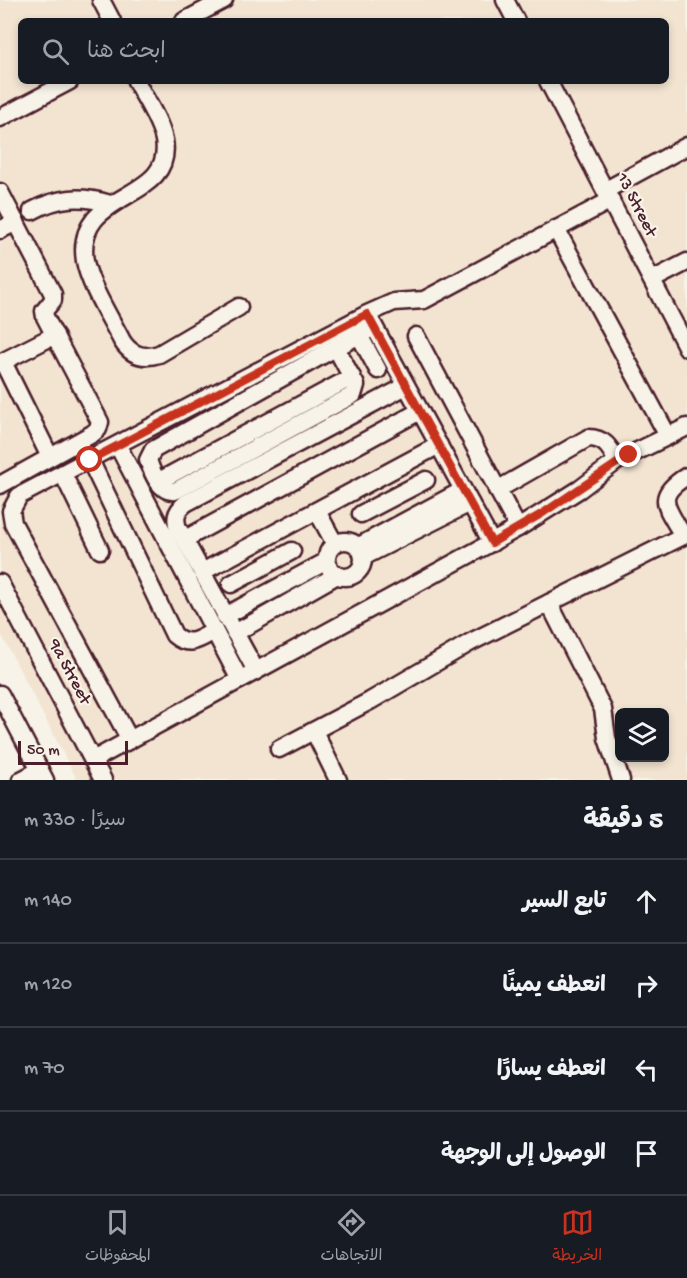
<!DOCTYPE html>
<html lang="ar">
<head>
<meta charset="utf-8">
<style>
  body { margin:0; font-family:"Gochi Hand","Playpen Sans Arabic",sans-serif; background:#242831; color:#f1f3f6; direction:rtl }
  .controls { position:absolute; right:18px; bottom:18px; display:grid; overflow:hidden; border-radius:9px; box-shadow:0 3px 9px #0003 }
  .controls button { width:54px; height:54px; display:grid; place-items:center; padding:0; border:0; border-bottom:2px solid #363941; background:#171b24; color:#f1f3f6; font:30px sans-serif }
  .scale { position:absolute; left:18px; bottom:15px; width:110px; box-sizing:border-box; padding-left:6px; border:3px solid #4a1f2b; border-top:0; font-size:16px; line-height:21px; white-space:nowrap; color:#4a1f2b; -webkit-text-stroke:4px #f7f3e8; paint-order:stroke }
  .stop { position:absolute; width:18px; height:18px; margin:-14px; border:4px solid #c8321e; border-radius:50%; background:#fff }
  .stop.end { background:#c8321e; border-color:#fff; box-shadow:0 2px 6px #0008 }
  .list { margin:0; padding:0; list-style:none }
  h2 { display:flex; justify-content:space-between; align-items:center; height:78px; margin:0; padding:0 24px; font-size:26px }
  h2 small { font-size:20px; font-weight:400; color:#9ea1a6 }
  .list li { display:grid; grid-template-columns:39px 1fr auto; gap:18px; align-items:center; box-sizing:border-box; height:84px; padding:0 24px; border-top:2px solid #363941 }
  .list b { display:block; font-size:22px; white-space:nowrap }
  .list em { font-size:20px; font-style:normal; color:#9ea1a6 }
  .icon { flex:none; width:33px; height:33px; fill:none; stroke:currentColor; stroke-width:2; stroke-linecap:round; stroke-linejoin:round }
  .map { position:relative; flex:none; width:687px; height:780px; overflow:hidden; direction:ltr }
  .search { position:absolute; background:#171b24; box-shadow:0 3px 9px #0003; left:18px; right:18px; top:18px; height:66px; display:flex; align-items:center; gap:15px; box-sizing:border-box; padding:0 21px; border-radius:9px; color:#9ea1a6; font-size:22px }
  .sheet { height:414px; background:#171b24 }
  nav { display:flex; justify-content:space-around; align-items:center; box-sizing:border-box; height:84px; border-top:2px solid #363941; background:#171b24; font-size:16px; color:#9ea1a6 }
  nav a { display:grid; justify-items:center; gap:3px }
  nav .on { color:#c8321e }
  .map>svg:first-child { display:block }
  .built { fill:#f3e4d1; fill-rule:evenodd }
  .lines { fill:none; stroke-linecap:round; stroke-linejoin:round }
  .minor-casing { stroke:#4a1f2b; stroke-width:21 }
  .minor { stroke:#f7f3e8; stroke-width:16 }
  .route { stroke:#c8321e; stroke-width:8 }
  .labels { text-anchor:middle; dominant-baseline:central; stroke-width:4.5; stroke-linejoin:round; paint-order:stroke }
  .street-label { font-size:18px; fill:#4a1f2b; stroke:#f7f3e8 }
</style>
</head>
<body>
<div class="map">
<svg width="687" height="780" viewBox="0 0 687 780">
  <rect width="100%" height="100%" fill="#f7f3e8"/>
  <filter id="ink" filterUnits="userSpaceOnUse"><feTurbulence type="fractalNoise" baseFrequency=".0167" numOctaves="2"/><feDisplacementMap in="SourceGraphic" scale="12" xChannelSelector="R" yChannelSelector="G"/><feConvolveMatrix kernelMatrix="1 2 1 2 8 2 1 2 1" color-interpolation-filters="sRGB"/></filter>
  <g filter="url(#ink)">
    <path class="built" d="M0,0H687V780H77L0,632ZM21,21H666V81H21ZM620,712H664V758H620Z"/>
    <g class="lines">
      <defs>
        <g id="minor">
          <path d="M101,0L112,21"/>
          <path d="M505,0L516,21"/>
          <path d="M184,21L224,0"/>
          <path d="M136,81C145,99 160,120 164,140C175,204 73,188 85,261C89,284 111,319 122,341C131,355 143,359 159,354L239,307"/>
          <path d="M548,81L687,348"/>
          <path d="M0,118L70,81"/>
          <path d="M606,190L687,146"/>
          <path d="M0,192L53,294V300L44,311L45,317L100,422L98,429L92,434L0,485"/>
          <path d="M32,211C58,197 81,195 110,204"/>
          <path d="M556,229L668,436"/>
          <path d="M0,230L16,222"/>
          <path d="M652,280L687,262"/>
          <path d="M369,317L492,543"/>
          <path d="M359,335L378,370"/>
          <path d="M416,336L518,528"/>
          <path d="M336,348L356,385L353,395L175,491C160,493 152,472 148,460L153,450L328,352L374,327"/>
          <path d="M3,362L50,457"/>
          <path d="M0,363L55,335"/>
          <path d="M118,446L240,680"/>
          <path d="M90,460L174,635C189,648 200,639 214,631"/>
          <path d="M63,474L100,550"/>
          <path d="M159,481L352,377"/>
          <path d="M497,490L588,438C605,438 610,448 617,461"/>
          <path d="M317,511L335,544"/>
          <path d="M361,514L426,480"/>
          <path d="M683,536C668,508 652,497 687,476"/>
          <path d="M185,539L420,411"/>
          <circle cx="345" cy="559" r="18"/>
          <path d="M359,546L463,490"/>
          <path d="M363,557L470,503"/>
          <path d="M202,572L439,445"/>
          <path d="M0,583L103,780"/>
          <path d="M231,584L292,551"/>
          <path d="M549,603L603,709L607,738L621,780"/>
          <path d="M225,616L327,561"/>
          <path d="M235,633L337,575"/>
          <path d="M256,671L178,528C174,517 177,510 186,503L406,386"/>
          <path d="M0,694L45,780"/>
          <path d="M314,731L338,780"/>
          <path d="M130,740L13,523L11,511L19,496L367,314L394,302L424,300L611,200"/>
          <path d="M279,749L370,701L471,642L687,534"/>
          <path d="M93,760L518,528L580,489L617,461L687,427"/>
          <path d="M21,780L40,770"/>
        </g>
      </defs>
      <use href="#minor" class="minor-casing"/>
      <use href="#minor" class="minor"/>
    </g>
  </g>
  <g class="lines" filter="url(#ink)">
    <path class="route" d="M90,460L367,314L492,543L543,513L629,455"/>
  </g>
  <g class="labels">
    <g class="street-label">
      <text transform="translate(636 205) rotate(63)">13 Street</text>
      <text transform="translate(69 672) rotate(62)">9a Street</text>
    </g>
  </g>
</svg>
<div class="controls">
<button><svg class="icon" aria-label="layers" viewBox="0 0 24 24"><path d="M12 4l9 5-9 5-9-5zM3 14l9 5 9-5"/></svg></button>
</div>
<div class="scale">50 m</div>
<div class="stop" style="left:90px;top:460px"></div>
<div class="stop end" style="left:629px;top:455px"></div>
<div class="search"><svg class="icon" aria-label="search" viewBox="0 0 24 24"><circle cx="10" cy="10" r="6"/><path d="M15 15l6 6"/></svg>ابحث هنا</div>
</div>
<section class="sheet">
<h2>5 دقيقة<small>سيرًا · 330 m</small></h2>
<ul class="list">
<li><svg class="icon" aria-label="ahead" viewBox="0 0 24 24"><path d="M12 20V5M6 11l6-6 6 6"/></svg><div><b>تابع السير</b></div><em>140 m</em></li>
<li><svg class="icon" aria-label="right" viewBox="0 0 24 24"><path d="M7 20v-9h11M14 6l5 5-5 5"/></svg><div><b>انعطف يمينًا</b></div><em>120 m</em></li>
<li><svg class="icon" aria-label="left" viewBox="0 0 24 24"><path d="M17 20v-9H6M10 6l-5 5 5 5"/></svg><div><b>انعطف يسارًا</b></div><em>70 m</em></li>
<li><svg class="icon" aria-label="arrive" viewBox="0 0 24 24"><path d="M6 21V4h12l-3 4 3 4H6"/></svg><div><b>الوصول إلى الوجهة</b></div></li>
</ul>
</section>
<nav>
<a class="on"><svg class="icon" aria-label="map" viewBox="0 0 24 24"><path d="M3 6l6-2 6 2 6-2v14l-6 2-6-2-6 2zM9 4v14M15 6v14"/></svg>الخريطة</a>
<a><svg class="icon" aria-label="directions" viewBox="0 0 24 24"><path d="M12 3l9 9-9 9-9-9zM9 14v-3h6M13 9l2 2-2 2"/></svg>الاتجاهات</a>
<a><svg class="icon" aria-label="saved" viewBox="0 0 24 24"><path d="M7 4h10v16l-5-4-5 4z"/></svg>المحفوظات</a>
</nav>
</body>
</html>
